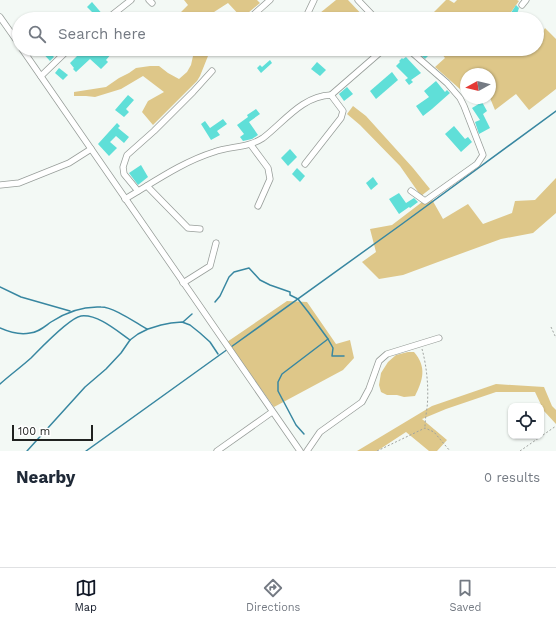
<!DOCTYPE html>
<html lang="en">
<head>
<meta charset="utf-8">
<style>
  body { margin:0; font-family:"Work Sans",sans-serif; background:#f6f6f7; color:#1f2937 }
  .controls { position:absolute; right:12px; bottom:12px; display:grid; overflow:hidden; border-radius:8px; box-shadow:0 1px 3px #0004 }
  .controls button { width:36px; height:36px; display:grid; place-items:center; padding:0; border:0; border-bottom:1px solid #e0e1e3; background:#fff; color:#1f2937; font:20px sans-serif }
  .compass { position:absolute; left:460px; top:68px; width:36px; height:36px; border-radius:50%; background:#fff; box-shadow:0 1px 3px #0004; rotate:262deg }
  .scale { position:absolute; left:12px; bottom:10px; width:81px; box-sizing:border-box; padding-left:4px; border:2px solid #202220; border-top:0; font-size:11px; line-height:14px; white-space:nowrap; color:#202220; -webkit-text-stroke:3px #fff; paint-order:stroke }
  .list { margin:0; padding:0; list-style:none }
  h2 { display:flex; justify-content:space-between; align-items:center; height:52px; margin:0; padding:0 16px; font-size:17px }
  h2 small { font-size:13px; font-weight:400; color:#747a83 }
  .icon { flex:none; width:22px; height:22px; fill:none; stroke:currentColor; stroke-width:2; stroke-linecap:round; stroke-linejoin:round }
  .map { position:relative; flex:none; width:556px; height:451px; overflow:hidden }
  .search { position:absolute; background:#fff; box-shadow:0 1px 3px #0004; left:12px; right:12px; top:12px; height:44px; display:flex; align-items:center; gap:10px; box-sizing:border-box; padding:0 14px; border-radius:22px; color:#747a83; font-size:15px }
  .sheet { height:116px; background:#fff }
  nav { display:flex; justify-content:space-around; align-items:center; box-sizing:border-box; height:56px; border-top:1px solid #e0e1e3; background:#fff; font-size:11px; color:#747a83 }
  nav a { display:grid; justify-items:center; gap:2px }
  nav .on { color:#111827 }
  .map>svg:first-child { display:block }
  .green { fill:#dec789 }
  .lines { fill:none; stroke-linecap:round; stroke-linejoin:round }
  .stream { stroke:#3887a1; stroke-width:1.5 }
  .building { fill:#5fdfd8 }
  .minor-casing { stroke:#989e9a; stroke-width:7 }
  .path { stroke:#9fa3a0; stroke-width:1; stroke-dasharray:2 2; stroke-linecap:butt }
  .minor { stroke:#fff; stroke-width:5.5 }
</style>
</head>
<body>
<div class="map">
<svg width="556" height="451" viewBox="0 0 556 451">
  <rect width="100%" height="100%" fill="#f3f9f5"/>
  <g class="green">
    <path d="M184,0H257L260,3L242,18L228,3L214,12H208L200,19H179L176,17L188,5Z"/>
    <path d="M336,0H348L366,19H323L320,13Z"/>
    <path d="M446,0H449L454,3L457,0H517L519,1L506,19H427Z"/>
    <path d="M545,28L556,39V89L529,110L516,94L495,110L490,98V74H466V87L461,90L435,67L445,58L438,49H525L531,52L533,49H537V42Z"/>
    <path d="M198,49H216L208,56L200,76L197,81L153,125L142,112L148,101L164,92L143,76L121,89L95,97L86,96H74V92L106,87L119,78L129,73L136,68L150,66H159L168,73L179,79L187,72L191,65L193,56Z"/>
    <path d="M353,106L366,116L413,168L430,189L421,196L400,166L360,125L347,114Z"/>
    <path d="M556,178V213L533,233L501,239L438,262L403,275L379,279L362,262L376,252L370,229L392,225L430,196L443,219L468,204L483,224L512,213L515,201L535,200Z"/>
    <path d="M287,301L307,302L336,344L350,340L354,358L343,370L274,407L227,342Z"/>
    <path d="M408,352H414C427,367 423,380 415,396L404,397L397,395H387L381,392L379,385L381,373L388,362L396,355Z"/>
    <path d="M496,384L544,387L552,406L556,410V424L544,411L535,392H496L446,409L422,419L447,440L437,451H429L406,432L377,451H357L432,406Z"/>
  </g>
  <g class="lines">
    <g class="stream">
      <path d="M0,287L21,297L70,311"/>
      <path d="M215,302L220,296L229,277L234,272L249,268L260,280L270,285L290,292V295L298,299L309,313L328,339L333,348L332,356H344"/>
      <path d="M183,322L192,314"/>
      <path d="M0,328C9,332 20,335 30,333C39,332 44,327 51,322C66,312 82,306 101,307C114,307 136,323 147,329"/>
      <path d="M231,347L402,224L556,111"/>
      <path d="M0,384C10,375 21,367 31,358C41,348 69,318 81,316C98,314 117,331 130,340"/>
      <path d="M304,434L296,425L278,391V382L282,374L328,339"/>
      <path d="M27,451L85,387L106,369L121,353L130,340L138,334L148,329L161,325L171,323L182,322L190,325L200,333L210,342L218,354"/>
      <path d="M86,451L228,349"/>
    </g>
  </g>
  <g class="building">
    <path d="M92,2L104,16L101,19H99L87,7Z"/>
    <path d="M516,5L519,8L517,14L521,16L519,19H507Z"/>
    <path d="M39,49H46L54,57L50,61Z"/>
    <path d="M73,49H95L98,52L101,49H108L112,53L106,60L108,62L101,69L90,59L76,72L73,69L74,68L70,63L77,56L72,51Z"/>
    <path d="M414,49H427L431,53L425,59Z"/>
    <path d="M406,57L421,73L411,80L413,82L409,85L405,80L408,78L396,66L400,62L399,61L402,58L403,59Z"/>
    <path d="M270,60L272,63L261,73L257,68L260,65L262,67Z"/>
    <path d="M317,62L326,70L320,76L311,69Z"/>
    <path d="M59,68L68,75L63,80L55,73Z"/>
    <path d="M392,72L398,80L376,99L370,91Z"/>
    <path d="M436,81L445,92L447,90L450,93L432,109L423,116L416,106L429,97L424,91Z"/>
    <path d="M347,87L353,94L344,101L339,94Z"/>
    <path d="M128,95L134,100L126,109L129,112L124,117L115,110Z"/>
    <path d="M482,102L487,111L483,114L490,128L479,134L475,122L480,120L472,108Z"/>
    <path d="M256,109L260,114L249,122L258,135L252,139L243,141L240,137L244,134L237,125L248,117L247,115Z"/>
    <path d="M223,119L227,124L217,131L220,135L211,140L201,124L205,121L210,128Z"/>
    <path d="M117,123L120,126L118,128L129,137L124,143L116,136L110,142L117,148L109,156L98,144Z"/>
    <path d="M454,126L465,139L468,137L472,142L461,152L445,134Z"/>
    <path d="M290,149L297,157L288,166L281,158Z"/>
    <path d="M141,165L148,177L138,185L129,173Z"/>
    <path d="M297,168L305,176L300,182L292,174Z"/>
    <path d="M373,177L378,184L371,190L366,183Z"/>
    <path d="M399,193L406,203L414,198L418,202L410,208L409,207L399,214L389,199Z"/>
  </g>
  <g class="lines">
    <defs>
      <g id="minor">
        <path d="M149,0L152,3"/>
        <path d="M358,0L376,19"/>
        <path d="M522,5L526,0"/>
        <path d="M252,16L270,0"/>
        <path d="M0,17L19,44"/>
        <path d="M107,19L131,0"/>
        <path d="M305,19L314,0"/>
        <path d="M22,49L300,451"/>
        <path d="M408,49L447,83L460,98L464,106L483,155L477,164L425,201L411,191"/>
        <path d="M41,76L69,49"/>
        <path d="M331,95L384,49"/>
        <path d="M251,145L268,168L270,179L258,206"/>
        <path d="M0,185L19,183L69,163L91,149"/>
        <path d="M147,186L188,228L200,229"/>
        <path d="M138,191L124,174L123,167L127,155L154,131L193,92L212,71"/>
        <path d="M125,199C154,182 182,162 214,152C230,146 248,148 263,138C284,122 302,96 331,95L343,111L341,118L305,164"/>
        <path d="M183,283L210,266L216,243"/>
        <path d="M217,451L272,412"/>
        <path d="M307,451L320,432L362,402L369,389L379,361L387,354L439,338"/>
      </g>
    </defs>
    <use href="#minor" class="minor-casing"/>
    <g class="path">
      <path d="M551,327L556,338"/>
      <path d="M422,349C427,367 429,390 427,408C426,415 425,421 425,427"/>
      <path d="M377,451L425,428L434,432L450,451"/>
      <path d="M520,451L556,426"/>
    </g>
    <use href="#minor" class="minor"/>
  </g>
</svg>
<div class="controls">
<button><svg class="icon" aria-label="locate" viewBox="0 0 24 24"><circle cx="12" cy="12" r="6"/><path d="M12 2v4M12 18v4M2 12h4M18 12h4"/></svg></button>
</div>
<svg class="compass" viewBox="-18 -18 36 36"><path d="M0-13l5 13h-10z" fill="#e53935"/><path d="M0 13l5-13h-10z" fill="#747a83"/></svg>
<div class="scale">100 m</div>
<div class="search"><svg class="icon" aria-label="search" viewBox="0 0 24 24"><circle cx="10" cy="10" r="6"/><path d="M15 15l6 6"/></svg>Search here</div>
</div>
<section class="sheet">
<h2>Nearby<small>0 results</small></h2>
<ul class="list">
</ul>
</section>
<nav>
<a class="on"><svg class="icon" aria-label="map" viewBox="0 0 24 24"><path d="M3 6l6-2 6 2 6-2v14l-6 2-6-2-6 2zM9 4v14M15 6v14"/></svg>Map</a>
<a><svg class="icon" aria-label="directions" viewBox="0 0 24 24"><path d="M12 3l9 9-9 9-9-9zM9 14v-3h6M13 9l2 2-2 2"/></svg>Directions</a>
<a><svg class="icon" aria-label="saved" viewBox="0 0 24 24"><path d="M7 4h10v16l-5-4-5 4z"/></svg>Saved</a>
</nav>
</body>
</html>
